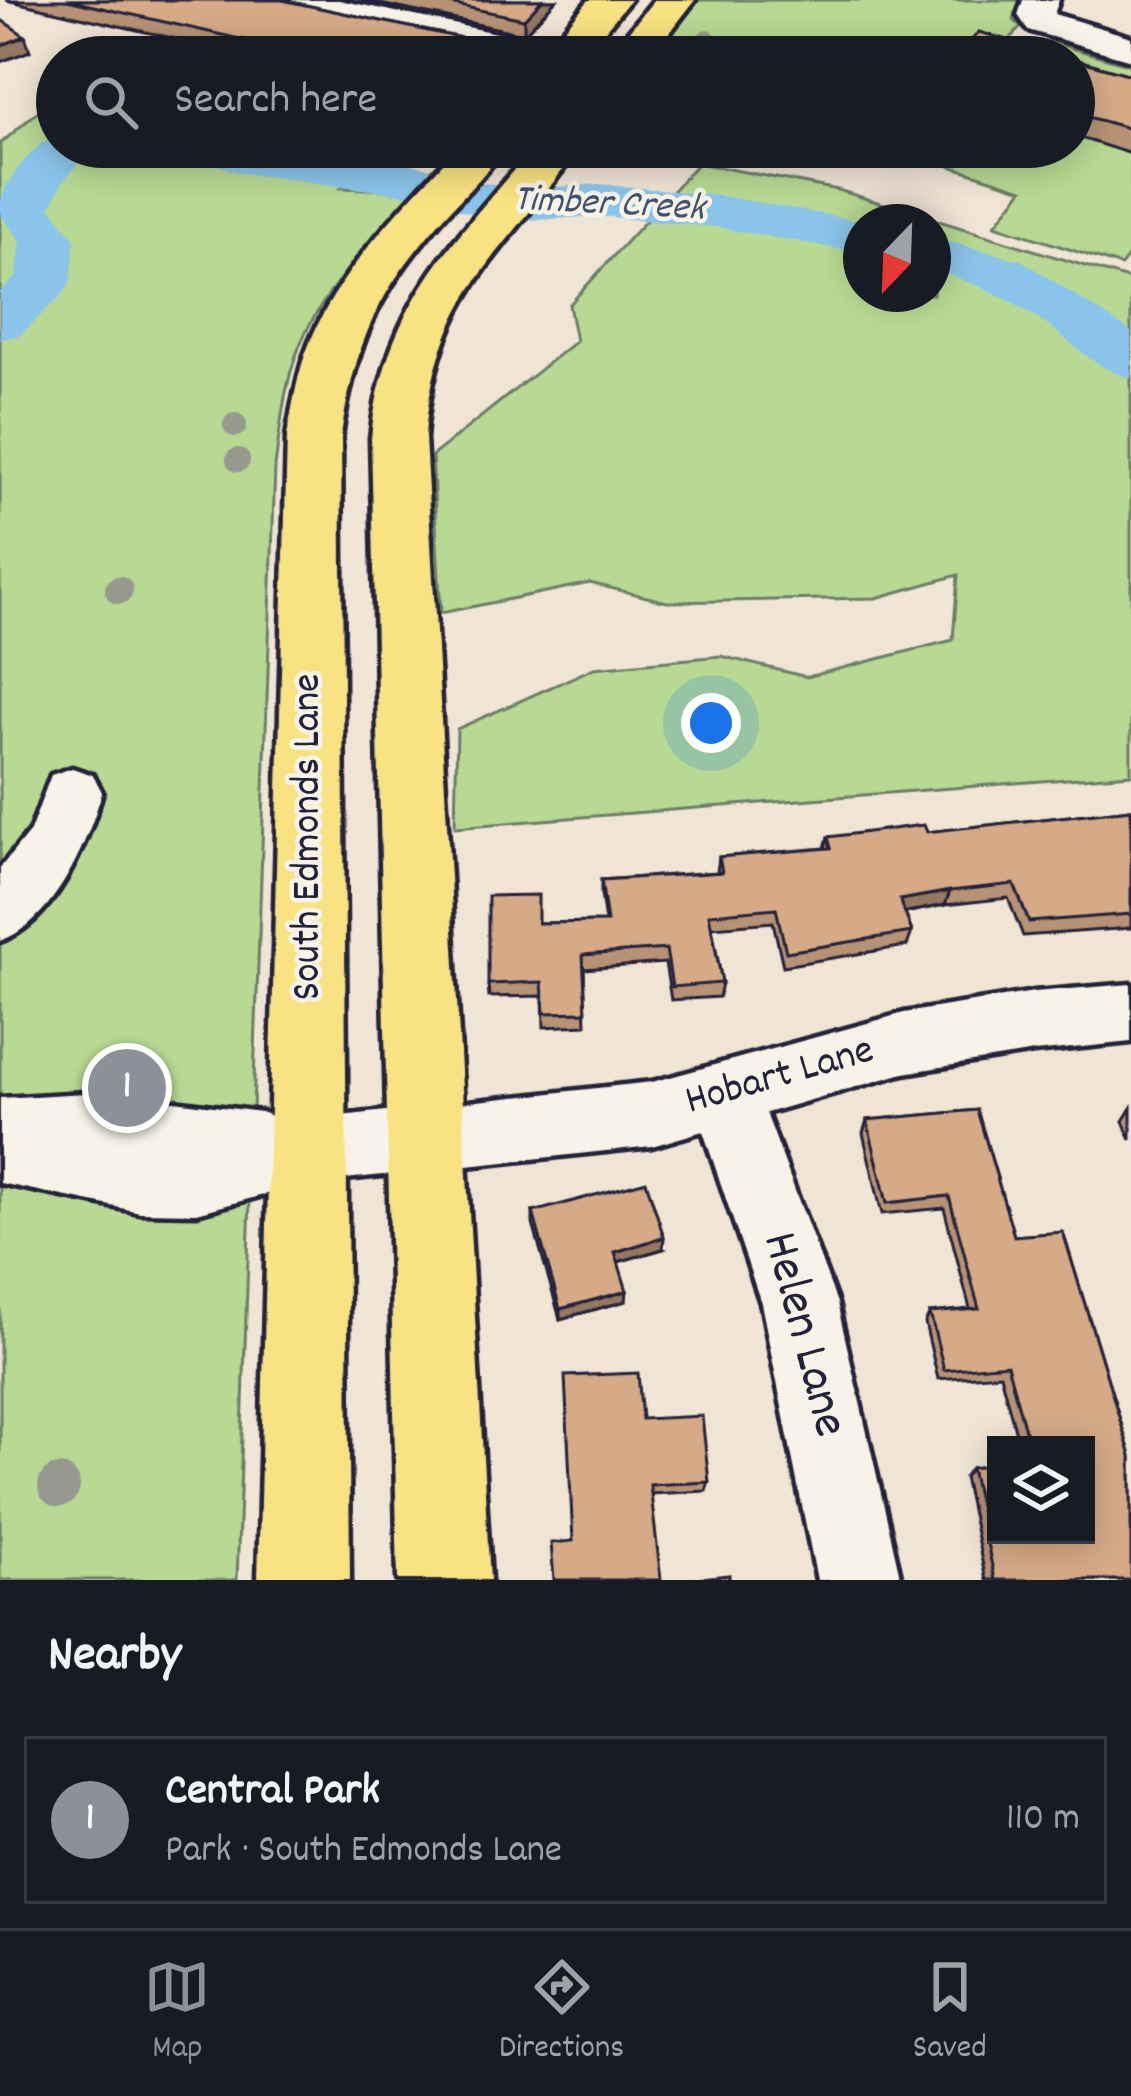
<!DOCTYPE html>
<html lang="en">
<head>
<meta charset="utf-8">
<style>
  body { margin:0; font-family:Dekko,sans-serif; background:#242831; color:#f1f3f6 }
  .controls { position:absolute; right:36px; bottom:36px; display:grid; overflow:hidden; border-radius:0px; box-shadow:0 6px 30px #0003 }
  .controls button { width:108px; height:108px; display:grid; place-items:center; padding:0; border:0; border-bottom:3px solid #363941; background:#171b24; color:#f1f3f6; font:60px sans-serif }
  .compass { position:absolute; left:843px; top:204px; width:108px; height:108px; border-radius:50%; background:#171b24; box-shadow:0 6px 30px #0003; rotate:203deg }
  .you { position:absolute; left:711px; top:723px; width:42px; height:42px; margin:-30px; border:9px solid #fff; border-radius:50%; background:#1a73e8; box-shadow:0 0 0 18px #1a73e833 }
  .badge { display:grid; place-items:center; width:78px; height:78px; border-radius:50%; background:#8c9099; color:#fff; font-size:39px; font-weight:700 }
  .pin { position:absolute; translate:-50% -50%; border:6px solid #fff; box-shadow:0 3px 12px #0006 }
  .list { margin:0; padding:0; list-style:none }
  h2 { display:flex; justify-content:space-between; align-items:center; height:156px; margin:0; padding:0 48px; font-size:51px }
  h2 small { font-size:39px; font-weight:400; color:#9ea1a6 }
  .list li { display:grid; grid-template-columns:78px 1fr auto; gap:36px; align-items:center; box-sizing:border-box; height:168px; margin:0 24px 24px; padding:0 24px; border:3px solid #363941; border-radius:0px }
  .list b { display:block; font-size:45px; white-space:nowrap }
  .list p { margin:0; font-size:39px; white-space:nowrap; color:#9ea1a6 }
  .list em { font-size:39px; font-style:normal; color:#9ea1a6 }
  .icon { flex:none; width:66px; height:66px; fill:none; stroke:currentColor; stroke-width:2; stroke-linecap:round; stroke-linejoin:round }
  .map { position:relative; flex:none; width:1131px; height:1580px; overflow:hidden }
  .search { position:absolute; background:#171b24; box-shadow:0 6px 30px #0003; left:36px; right:36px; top:36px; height:132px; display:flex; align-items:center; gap:30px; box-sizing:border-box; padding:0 42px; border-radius:66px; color:#9ea1a6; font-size:45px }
  .sheet { height:348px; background:#171b24 }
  nav { display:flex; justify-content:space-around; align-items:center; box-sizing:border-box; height:168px; border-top:3px solid #363941; background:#171b24; font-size:33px; color:#9ea1a6 }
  nav a { display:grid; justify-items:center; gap:6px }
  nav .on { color:#8c9099 }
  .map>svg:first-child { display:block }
  .green { fill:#b7d993; stroke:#6c7e67; stroke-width:3; fill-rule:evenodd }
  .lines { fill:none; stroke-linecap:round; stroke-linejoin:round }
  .river { fill:#8bc4ea; fill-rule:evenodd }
  .minor-casing { stroke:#22223b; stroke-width:9 }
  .major-casing { stroke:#22223b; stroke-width:9 }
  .minor { fill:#f7f3e8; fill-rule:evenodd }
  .major { fill:#f8e281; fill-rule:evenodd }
  .tree { fill:#97988f }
  .wall { fill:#b89274; stroke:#22223b; stroke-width:3 }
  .shaded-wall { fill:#96775e; stroke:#22223b; stroke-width:3 }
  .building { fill:#d6aa87; stroke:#22223b; stroke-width:3 }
  .labels { text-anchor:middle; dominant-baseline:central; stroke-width:9; stroke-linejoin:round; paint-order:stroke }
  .far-water-label { font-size:39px; font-style:italic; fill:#425370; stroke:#f7f3e8 }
  .street-label { font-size:42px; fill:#22223b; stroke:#f7f3e8 }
  .near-street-label { font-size:51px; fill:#22223b; stroke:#f7f3e8 }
</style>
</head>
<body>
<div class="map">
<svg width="1131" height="1580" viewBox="0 0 1131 1580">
  <rect width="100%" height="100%" fill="#f0e4d5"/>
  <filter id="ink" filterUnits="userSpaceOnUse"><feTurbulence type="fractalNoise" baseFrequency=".00833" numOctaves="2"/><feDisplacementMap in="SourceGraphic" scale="24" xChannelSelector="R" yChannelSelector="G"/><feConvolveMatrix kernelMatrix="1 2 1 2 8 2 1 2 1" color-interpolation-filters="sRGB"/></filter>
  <g filter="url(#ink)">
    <g class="green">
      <path d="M690,0H1017L1021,3L1014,20L1021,27L1004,45L1034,54L1050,42L1131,65V253L1121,266L995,225L1023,189L890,147H1074V57H644Z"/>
      <path d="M57,95V147H406L342,188L414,191C378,236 332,280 306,332C285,373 281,422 275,467L237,1580H0V144Z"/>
      <path d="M698,163L838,190L1131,280V774L455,827L457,729L594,668L721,656L807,677L953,640L958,575L876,598L667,602L590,583L441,613L432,456L576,341L569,305ZM861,222H933V294H861Z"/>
    </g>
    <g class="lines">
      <g class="river">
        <path d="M57,134V147H92L64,180L50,207L75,239L71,282L63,294L20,335L0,340V292L16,277L21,240C14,231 1,220 0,208C0,184 36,142 57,134Z"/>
        <path d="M190,147H276L412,164L482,183L539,188L599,184L716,195L866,222H861V253L716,227L599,216L539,220L479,215L407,195L242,173L197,158Z"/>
        <path d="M933,238L1021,260L1131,332V378C1094,369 1068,338 1036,317C1003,295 972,281 933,271Z"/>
      </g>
      <defs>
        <g id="minor">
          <path d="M269,0H339L557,46L570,49L576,57H504L287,11L274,8Z"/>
          <path d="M1023,0H1059L1054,14L1131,37V60L1028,30L1018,15Z"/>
          <path d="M72,768L93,775L102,792C87,844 54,922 0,941V868L30,831L51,775Z"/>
          <path d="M1131,984V1042L1034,1052L904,1073L766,1113L837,1303L901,1580H817L761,1303L703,1131L652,1146L308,1183L197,1213L140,1212L0,1183V1098L103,1092L261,1112L286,1122L652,1082L904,1013L1034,992Z"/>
        </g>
        <g id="major">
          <path d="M589,0H630L583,57H540Z"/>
          <path d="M654,0H695L651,57H608Z"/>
          <path d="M458,147H505C486,175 459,199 437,225C375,297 356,343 341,436L350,1580H258L287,436C292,409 296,381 305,355C334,273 401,209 458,147Z"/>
          <path d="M533,147H579C503,258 436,291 425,438L490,1580H398L371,438C385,304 452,245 533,147Z"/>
        </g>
      </defs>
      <use href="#minor" class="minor-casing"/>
      <use href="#major" class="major-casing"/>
      <use href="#minor" class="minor"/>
      <use href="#major" class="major"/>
    </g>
    <g class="tree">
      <circle cx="707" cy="38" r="9"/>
      <circle cx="235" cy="425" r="12"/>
      <circle cx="238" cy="460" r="12"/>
      <circle cx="119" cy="590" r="14"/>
      <circle cx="59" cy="1486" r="21"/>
    </g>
    <g class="wall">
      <path d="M6,0H282L499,46L500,57H255Z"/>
      <path d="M361,0H556L524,34Z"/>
      <path d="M1074,59L1131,75V154L1074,136Z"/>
      <path d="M1131,809V928L1023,936L1008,898L945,905L905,913L912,932L907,946L783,966L773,922L712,927L722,983L719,997L671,1000L665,963L584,969L586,1025L544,1027L543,996L489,997L488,984L539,923L605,922L601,894V880L717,872L719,857L825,848L828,837L927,832Z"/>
      <path d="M1131,1108V1140L1123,1121Z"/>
      <path d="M977,1110L1014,1236L1063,1232L1131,1456V1580H986L964,1477L971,1468L996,1465V1535H1086V1445H1019L1000,1374L938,1379L925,1323L930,1313L970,1309L944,1208L882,1214L863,1133L867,1120Z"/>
      <path d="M533,1212L663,1249L618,1262L626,1301L560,1319L533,1224Z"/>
      <path d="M642,1419L709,1482L706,1491L651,1494L572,1541Z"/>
    </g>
    <g class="shaded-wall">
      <path d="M542,0H556L524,34V19Z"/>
      <path d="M25,36L30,51L0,62V46Z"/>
      <path d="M499,46L500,57H489Z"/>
      <path d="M950,891L945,905L896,914L900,900Z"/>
      <path d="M664,1237L663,1249L614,1263L615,1252Z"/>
      <path d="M627,1291L626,1301L560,1319V1309Z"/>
    </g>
    <g class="building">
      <path d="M67,0H282L499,46L489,57H320Z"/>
      <path d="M430,0H542L524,19Z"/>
      <path d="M0,19L25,36L0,46Z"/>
      <path d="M979,32L1067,57H956Z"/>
      <path d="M1074,59L1131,75V129L1074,113Z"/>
      <path d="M1131,809V914L1029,922L1014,884L950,891L900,900L912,932L786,952L776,908L709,914L722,983L672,987L666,949L583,955L586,1012L544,1013L542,982L488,984V896L538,895V923L607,922L601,880L722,872L719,857L831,848L828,837L924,825L927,832Z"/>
      <path d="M977,1110L1014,1236L1063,1232L1131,1456V1580H995L971,1468L996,1465V1535H1086V1445H1029L1007,1364L944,1370L930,1313L979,1309L949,1196L887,1203L867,1120Z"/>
      <path d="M646,1181L664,1237L615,1252L627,1291L560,1309L533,1212Z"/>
      <path d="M638,1373L642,1419L702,1416L709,1482L650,1485L661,1580H554L551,1543L573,1541L565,1376Z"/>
      <path d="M729,1575V1580H682Z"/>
    </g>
  </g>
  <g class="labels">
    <g class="far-water-label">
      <text transform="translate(609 206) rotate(3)">Timber Creek</text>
    </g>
    <g class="street-label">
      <text transform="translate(310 837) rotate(-90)">South Edmonds Lane</text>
      <text transform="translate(780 1078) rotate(-16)">Hobart Lane</text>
    </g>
    <g class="near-street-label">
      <text transform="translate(802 1335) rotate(75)">Helen Lane</text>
    </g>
  </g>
</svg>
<div class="controls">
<button><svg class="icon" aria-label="layers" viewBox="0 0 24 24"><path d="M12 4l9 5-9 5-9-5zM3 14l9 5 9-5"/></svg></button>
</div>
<svg class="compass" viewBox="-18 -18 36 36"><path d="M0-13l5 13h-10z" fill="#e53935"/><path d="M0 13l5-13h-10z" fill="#9ea1a6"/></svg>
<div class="you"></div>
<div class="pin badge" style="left:127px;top:1088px">1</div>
<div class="search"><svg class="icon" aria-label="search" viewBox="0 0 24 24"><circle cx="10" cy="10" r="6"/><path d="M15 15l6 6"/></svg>Search here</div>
</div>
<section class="sheet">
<h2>Nearby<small></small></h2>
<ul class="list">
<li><span class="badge">1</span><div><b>Central Park</b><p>Park · South Edmonds Lane</p></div><em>110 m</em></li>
</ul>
</section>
<nav>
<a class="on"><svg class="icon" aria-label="map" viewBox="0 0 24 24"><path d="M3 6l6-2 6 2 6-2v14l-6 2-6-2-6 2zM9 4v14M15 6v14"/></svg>Map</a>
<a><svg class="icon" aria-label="directions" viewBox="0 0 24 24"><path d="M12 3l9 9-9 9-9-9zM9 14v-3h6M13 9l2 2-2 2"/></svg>Directions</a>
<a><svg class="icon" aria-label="saved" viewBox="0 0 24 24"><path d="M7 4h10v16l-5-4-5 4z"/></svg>Saved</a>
</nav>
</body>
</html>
